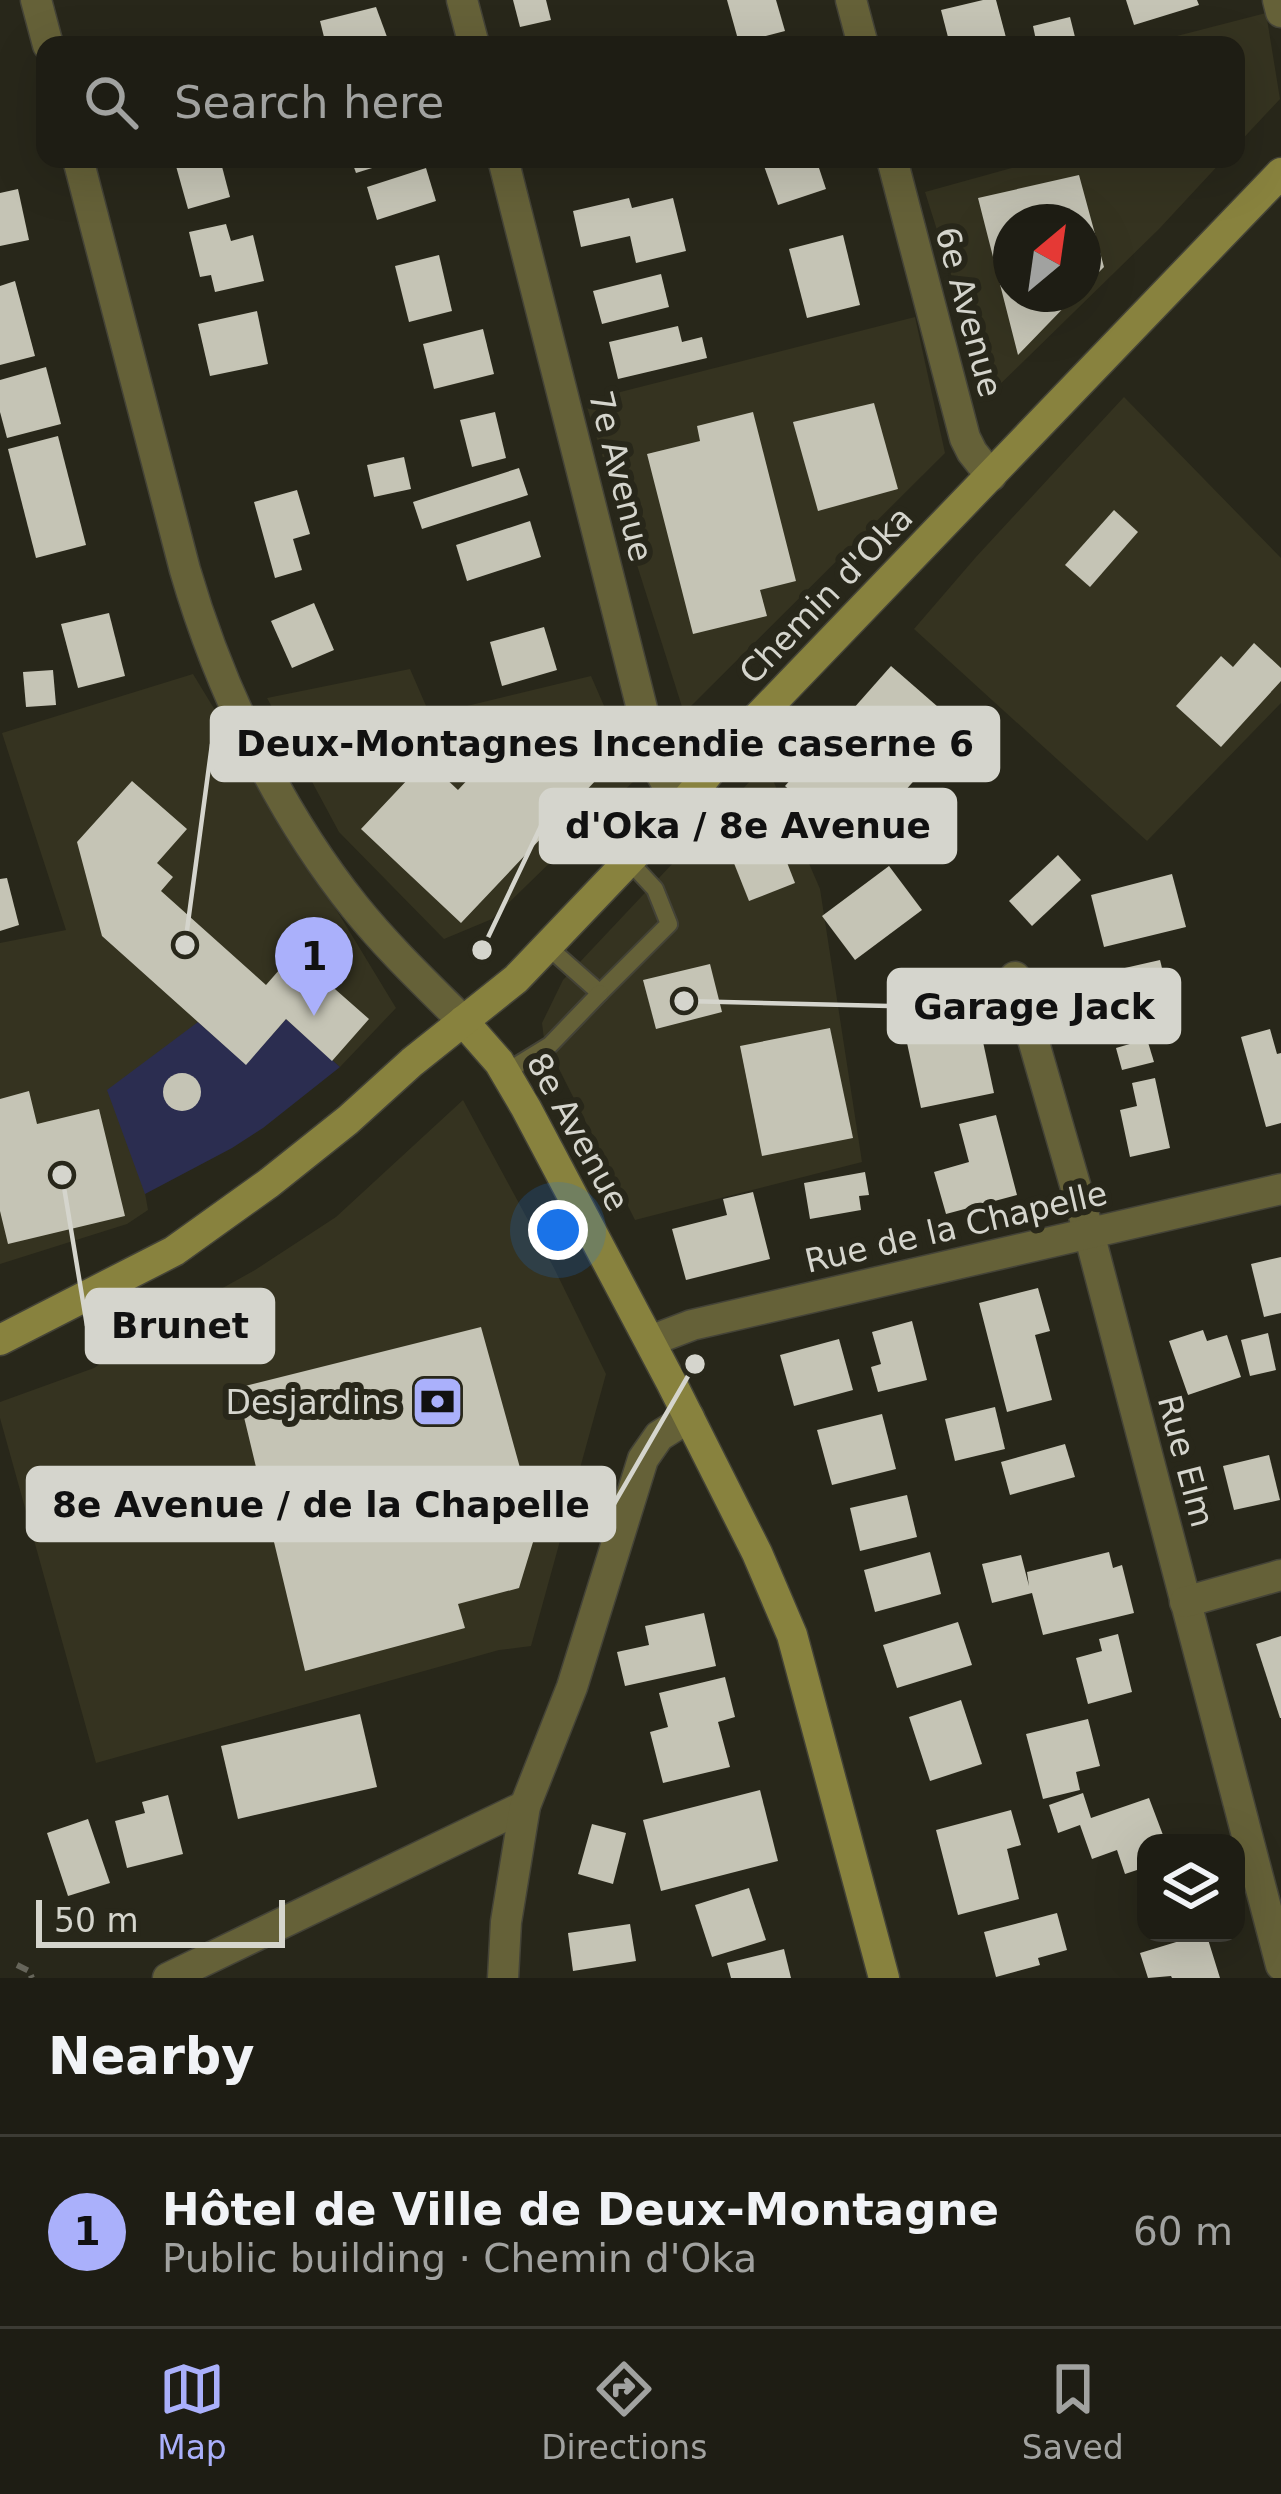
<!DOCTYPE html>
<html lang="en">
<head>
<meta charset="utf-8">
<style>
  body { margin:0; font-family:"DejaVu Sans",sans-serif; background:#2b2a22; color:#f1f3f6 }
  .controls { position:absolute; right:36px; bottom:36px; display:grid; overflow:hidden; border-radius:24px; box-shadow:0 12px 48px #0002 }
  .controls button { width:108px; height:108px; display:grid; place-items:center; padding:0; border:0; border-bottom:3px solid #3c3b34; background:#1e1d14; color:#f1f3f6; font:60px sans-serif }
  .compass { position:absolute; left:993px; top:204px; width:108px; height:108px; border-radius:50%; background:#1e1d14; box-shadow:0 12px 48px #0002; rotate:29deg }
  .scale { position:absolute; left:36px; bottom:30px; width:249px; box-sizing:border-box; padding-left:12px; border:6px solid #d5d5cd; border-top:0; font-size:33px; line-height:42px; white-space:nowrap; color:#d5d5cd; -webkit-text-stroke:9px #28271a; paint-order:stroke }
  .you { position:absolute; left:558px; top:1230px; width:42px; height:42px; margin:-30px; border:9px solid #fff; border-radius:50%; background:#1a73e8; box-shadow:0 0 0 18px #1a73e833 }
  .badge { display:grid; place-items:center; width:78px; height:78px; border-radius:50%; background:#aab0fb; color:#111; font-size:39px; font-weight:700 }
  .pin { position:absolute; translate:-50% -99px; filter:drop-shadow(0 3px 6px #0008) }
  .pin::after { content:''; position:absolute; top:63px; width:42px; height:36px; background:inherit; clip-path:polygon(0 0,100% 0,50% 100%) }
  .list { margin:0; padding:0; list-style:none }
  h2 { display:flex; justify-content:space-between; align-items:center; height:156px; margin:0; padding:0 48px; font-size:51px }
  h2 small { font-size:39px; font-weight:400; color:#a1a2a0 }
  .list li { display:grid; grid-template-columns:78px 1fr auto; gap:36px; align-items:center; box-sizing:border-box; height:192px; padding:0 48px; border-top:3px solid #3c3b34 }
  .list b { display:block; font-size:45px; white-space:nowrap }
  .list p { margin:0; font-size:39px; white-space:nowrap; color:#a1a2a0 }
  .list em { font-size:39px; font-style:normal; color:#a1a2a0 }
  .icon { flex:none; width:66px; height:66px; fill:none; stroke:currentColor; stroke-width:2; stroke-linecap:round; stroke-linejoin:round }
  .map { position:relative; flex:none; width:1281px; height:1978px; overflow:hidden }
  .search { position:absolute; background:#1e1d14; box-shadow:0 12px 48px #0002; left:36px; right:36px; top:36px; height:132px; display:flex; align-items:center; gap:30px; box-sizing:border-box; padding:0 42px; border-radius:24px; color:#a1a2a0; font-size:45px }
  .sheet { height:348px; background:#1e1d14 }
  nav { display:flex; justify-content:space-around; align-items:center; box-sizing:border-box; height:168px; border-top:3px solid #3c3b34; background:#1e1d14; font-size:33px; color:#a1a2a0 }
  nav a { display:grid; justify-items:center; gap:6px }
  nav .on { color:#aab0fb }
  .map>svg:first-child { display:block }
  .built { fill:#353320; fill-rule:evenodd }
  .green { fill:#2b2d50 }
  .building { fill:#c5c4b5 }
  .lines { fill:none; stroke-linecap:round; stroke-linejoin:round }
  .lane-casing { stroke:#444337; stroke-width:20 }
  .street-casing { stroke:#444337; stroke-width:33 }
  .secondary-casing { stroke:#444337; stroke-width:33 }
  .path { stroke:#66655a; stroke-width:6; stroke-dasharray:12 6; stroke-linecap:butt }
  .lane { stroke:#656138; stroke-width:16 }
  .street { stroke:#656138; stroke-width:30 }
  .secondary { stroke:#88823e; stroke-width:30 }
  .labels { text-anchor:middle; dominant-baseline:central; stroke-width:12; stroke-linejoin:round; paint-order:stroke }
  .street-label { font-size:33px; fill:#d5d5cd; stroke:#28271a }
  .poi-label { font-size:33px; fill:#d5d5cd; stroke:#28271a; text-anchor:end }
  .leader { fill:none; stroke:#d5d5cd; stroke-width:4.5 }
  .callout-dot { fill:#d5d5cd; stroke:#28271a; stroke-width:4.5 }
  .callout { fill:#d5d5cd; stroke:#d5d5cd; stroke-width:4.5 }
  .callout-label { font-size:36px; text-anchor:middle; font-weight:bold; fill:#111 }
</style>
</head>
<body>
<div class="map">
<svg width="1281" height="1978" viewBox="0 0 1281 1978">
  <rect width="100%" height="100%" fill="#28271a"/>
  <g class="built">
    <path d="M1266,13L1280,99L1236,146V45H1142Z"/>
    <path d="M1044,159H1224L1159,229L989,395L925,192ZM1011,222H1083V294H1011Z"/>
    <path d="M915,317L945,453L684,713L585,401Z"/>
    <path d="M1124,397L1281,558V703L1147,841L914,629L976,557Z"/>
    <path d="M410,669L430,715L591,676L636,779L492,919L444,939L339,832L267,698Z"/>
    <path d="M193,674L396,1008L340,1067L287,1020L246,1065L197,1023L145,1193L148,1210L127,1224L0,1264V943L66,930L2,733Z"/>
    <path d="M766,764L820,889L862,1162L635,1220L544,1039L542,1023L563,980Z"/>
    <path d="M463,1100L554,1268L606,1374L531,1646L499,1650L96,1763L0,1418V1402L94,1368L167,1319L255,1270L336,1217Z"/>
  </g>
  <path class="green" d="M286,1019L340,1067L263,1128L232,1148L145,1194L107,1090L198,1022L246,1064Z"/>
  <g class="building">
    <path d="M513,0H546L551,20L520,27Z"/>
    <path d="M727,0H776L785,31L739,43Z"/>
    <path d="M983,0H996L1008,45H950L941,10Z"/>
    <path d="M1126,0H1197L1199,5L1134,25Z"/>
    <path d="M376,7L390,45H326L320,21Z"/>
    <path d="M1070,17L1077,45H1037L1033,26Z"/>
    <path d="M174,159H220L230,197L188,209Z"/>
    <path d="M351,159H398V160L356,173Z"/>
    <path d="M786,159H816L826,189L778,205L764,166Z"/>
    <path d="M426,168L436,201L377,220L367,187Z"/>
    <path d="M1079,175L1104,267L1083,288V222H1011V294H1077L1018,355L978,198Z"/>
    <path d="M18,189L29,240L0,246V193Z"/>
    <path d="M629,198L632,208L673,198L686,251L636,263L630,236L581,247L573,211Z"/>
    <path d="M226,224L231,241L253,235L264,281L215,292L211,275L200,277L189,232Z"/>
    <path d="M843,235L860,305L807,318L789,249Z"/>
    <path d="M439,255L452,311L409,322L395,266Z"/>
    <path d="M661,274L669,307L602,324L593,291Z"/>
    <path d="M15,281L35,356L0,365V286Z"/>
    <path d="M257,311L268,364L210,376L198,324Z"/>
    <path d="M678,326L682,342L702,337L707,358L618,379L609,342Z"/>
    <path d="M483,329L494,374L434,389L423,344Z"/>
    <path d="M46,367L61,424L7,438L0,412V380Z"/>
    <path d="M874,403L898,489L818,511L793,422Z"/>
    <path d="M495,412L506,458L472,467L460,420Z"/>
    <path d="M753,412L796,581L760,590L767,616L693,634L647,454L700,441L697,426Z"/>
    <path d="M58,436L86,545L36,558L8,449Z"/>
    <path d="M404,457L411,489L374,497L367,465Z"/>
    <path d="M519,468L528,495L422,529L413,502Z"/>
    <path d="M297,490L310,534L293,539L302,570L275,578L254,502Z"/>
    <path d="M1114,510L1138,532L1090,587L1065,565Z"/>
    <path d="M530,521L541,557L467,581L456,545Z"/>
    <path d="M314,603L334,650L292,668L271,621Z"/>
    <path d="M109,613L125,676L78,688L61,624Z"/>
    <path d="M544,627L557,670L502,686L490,642Z"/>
    <path d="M1254,643L1281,668V681L1221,747L1176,706L1221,656L1233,667Z"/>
    <path d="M891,666L961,727L855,848L785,786Z"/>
    <path d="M53,670L56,705L26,707L23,672Z"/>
    <path d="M530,713L598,778L461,923L361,829L426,760L458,790Z"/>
    <path d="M132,781L187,829L157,863L173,877L161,891L266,985L294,953L369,1019L332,1061L286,1019L246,1065L102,936L77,842Z"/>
    <path d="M770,819L795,883L749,901L724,838Z"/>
    <path d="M1058,855L1081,880L1032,926L1009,901Z"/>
    <path d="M889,866L922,910L855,960L822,916Z"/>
    <path d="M1172,874L1186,927L1104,947L1091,895Z"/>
    <path d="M7,878L19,925L0,931V879Z"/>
    <path d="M1160,960L1172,1009L1106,1025L1094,975Z"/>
    <path d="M710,964L722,1012L656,1029L643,980Z"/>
    <path d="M977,1014L994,1093L921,1108L904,1029Z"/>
    <path d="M830,1028L853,1138L762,1156L740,1046Z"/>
    <path d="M1270,1029L1277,1054L1281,1053V1123L1266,1127L1241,1037Z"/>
    <path d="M1147,1039L1154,1062L1122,1070L1116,1048Z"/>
    <circle cx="182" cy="1092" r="19"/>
    <path d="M1155,1078L1170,1148L1130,1157L1120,1110L1137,1106L1132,1083Z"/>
    <path d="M29,1091L37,1124L99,1109L125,1216L8,1244L0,1211V1099Z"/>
    <path d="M996,1115L1017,1195L946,1214L934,1172L969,1162L959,1124Z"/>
    <path d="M865,1172L869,1195L859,1196L861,1210L810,1219L804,1183Z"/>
    <path d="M753,1192L770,1259L686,1280L672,1229L727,1215L723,1199Z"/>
    <path d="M1281,1257V1313L1264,1317L1251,1264Z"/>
    <path d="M1038,1288L1050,1331L1035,1335L1052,1400L1007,1412L979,1303Z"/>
    <path d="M912,1321L927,1380L878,1392L871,1367L881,1364L872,1332Z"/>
    <path d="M481,1327L537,1529L519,1588L458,1604L465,1628L305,1671L237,1388Z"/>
    <path d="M1203,1330L1207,1341L1227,1335L1241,1377L1188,1395L1169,1341Z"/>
    <path d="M1268,1333L1276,1370L1250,1376L1241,1340Z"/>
    <path d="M839,1339L853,1390L794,1406L780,1355Z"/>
    <path d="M995,1407L1005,1449L955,1461L945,1419Z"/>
    <path d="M882,1414L896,1469L832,1485L817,1430Z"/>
    <path d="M1065,1444L1075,1477L1010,1495L1001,1462Z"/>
    <path d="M1269,1455L1280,1500L1234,1510L1223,1466Z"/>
    <path d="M907,1495L917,1537L860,1551L850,1508Z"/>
    <path d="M930,1552L941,1594L875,1612L864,1570Z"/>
    <path d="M1109,1552L1113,1568L1122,1565L1134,1613L1043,1635L1032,1593L992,1603L982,1564L1021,1555L1029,1586L1027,1572Z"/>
    <path d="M704,1613L716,1666L625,1686L617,1652L649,1645L645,1626Z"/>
    <path d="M958,1622L972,1665L897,1688L883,1645Z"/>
    <path d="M1118,1634L1132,1692L1088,1704L1076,1658L1102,1651L1099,1639Z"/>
    <path d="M1281,1636V1718H1280L1256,1644Z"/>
    <path d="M725,1677L735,1717L718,1722L730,1767L663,1783L650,1732L668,1727L659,1693Z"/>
    <path d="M961,1700L982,1764L930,1781L909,1717Z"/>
    <path d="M360,1714L377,1787L238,1819L221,1746Z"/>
    <path d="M1088,1719L1100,1766L1076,1772L1080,1790L1043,1799L1026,1734Z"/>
    <path d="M760,1790L778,1861L661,1891L643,1820Z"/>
    <path d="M1083,1793L1091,1818L1149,1798L1163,1835L1154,1838L1155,1843H1146V1867L1125,1874L1117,1850L1092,1859L1080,1825L1058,1833L1049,1805Z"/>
    <path d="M168,1795L183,1854L127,1868L115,1821L145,1813L142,1802Z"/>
    <path d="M1011,1810L1021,1845L1007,1849L1019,1899L958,1915L936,1830Z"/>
    <path d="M88,1819L110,1883L68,1896L47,1833Z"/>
    <path d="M592,1824L626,1833L613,1884L578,1874Z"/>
    <path d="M749,1888L766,1940L712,1957L695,1905Z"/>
    <path d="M1057,1913L1067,1950L1038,1958L1040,1965L996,1977L984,1932Z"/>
    <path d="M630,1924L636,1961L573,1971L568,1933Z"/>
    <path d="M1206,1933L1220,1978H1172L1171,1976L1148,1978L1140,1953Z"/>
    <path d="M784,1949L791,1978H731L727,1963Z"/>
  </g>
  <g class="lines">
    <defs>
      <g id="lane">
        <path d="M547,946L600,993L669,924L655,889L629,861"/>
        <path d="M506,1072L550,1045L600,993"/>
      </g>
      <g id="street">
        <path d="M36,0L48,45"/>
        <path d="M462,0L474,45"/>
        <path d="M851,0L863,45"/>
        <path d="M1278,0L1281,12"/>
        <path d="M78,159L185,570C219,687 278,811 355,907C388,948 426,984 463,1021"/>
        <path d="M503,159L656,764L668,786L685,802"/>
        <path d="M892,159L965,438L972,452L991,476"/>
        <path d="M1015,977L1089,1233L1281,1965"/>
        <path d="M650,1341L692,1325L1281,1189"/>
        <path d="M1185,1602L1281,1575"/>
        <path d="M168,1978L525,1806"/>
        <path d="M503,1978L506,1922L525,1806L572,1687L643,1459L659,1436L689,1417"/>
      </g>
      <g id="secondary">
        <path d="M463,1021L499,1062L526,1108L671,1382L757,1553L792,1635L884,1978"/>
        <path d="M0,1340L174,1251L269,1183L348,1120L412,1062L516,979L685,802L732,744L1281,173"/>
      </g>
    </defs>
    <use href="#lane" class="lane-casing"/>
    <use href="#street" class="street-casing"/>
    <use href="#secondary" class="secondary-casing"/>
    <path class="path" d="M17,1965L29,1971L32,1978"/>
    <use href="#lane" class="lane"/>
    <use href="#street" class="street"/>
    <use href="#secondary" class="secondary"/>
  </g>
  <defs>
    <symbol id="bank-square" viewBox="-11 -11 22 22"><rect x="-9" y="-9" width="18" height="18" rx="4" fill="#aab0fb" stroke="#28271a"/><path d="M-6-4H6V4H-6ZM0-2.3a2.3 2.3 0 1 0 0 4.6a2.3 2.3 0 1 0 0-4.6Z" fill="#111"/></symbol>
  </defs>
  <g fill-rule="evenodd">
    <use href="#bank-square" x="408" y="1372" width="59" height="59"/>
  </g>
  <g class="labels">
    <g class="street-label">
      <text transform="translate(969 312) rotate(75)">6e Avenue</text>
      <text transform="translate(621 476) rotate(76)">7e Avenue</text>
      <text transform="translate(826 595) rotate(-46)">Chemin d'Oka</text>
      <text transform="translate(578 1132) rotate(61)">8e Avenue</text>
      <text transform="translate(956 1227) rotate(-13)">Rue de la Chapelle</text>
      <text transform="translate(1186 1461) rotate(75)">Rue Elm</text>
    </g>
    <g class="poi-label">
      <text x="399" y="1402">Desjardins</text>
    </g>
  </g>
  <path class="leader" d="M185 945L212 744M482 950L541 826M684 1001L889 1006M62 1175L87 1326M695 1364L614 1504"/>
  <g class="callout-dot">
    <circle cx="185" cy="945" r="12"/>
    <circle cx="482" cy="950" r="12"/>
    <circle cx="684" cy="1001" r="12"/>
    <circle cx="62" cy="1175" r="12"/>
    <circle cx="695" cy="1364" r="12"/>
  </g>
  <g class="callout">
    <rect x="212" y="708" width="786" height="72" rx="12"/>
    <rect x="541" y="790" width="414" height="72" rx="12"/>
    <rect x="889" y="970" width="290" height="72" rx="12"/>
    <rect x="87" y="1290" width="186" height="72" rx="12"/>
    <rect x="28" y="1468" width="586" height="72" rx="12"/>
  </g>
  <g class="callout-label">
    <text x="605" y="756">Deux-Montagnes Incendie caserne 6</text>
    <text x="748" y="838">d'Oka / 8e Avenue</text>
    <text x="1034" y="1019">Garage Jack</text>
    <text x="180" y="1338">Brunet</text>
    <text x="321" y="1517">8e Avenue / de la Chapelle</text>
  </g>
</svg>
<div class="controls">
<button><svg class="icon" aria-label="layers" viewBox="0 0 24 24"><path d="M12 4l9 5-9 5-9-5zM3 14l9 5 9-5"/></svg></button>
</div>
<svg class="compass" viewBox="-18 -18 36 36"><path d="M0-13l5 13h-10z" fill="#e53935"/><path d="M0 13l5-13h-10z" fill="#a1a2a0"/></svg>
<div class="scale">50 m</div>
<div class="you"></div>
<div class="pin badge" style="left:314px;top:1016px">1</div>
<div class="search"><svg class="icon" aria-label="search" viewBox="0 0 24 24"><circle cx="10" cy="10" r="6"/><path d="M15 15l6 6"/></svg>Search here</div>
</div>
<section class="sheet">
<h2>Nearby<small></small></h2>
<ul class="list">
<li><span class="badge">1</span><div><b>Hôtel de Ville de Deux-Montagne</b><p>Public building · Chemin d'Oka</p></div><em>60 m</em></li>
</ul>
</section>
<nav>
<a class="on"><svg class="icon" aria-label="map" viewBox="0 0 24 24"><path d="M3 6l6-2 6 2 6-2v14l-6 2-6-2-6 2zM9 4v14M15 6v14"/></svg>Map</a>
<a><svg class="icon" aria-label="directions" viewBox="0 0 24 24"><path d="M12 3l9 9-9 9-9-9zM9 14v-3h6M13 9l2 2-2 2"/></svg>Directions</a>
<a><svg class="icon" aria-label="saved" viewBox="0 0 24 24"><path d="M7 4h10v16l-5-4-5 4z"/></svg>Saved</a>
</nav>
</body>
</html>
